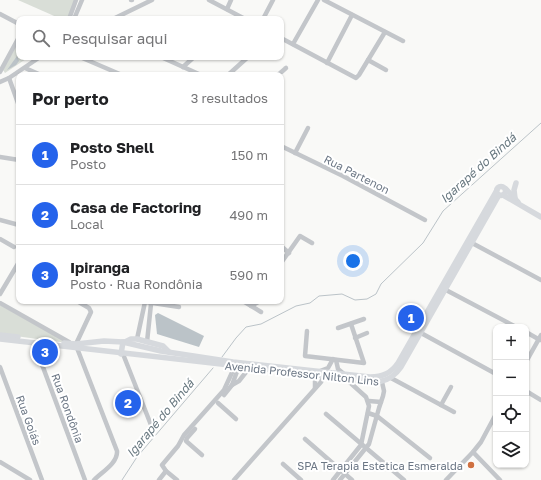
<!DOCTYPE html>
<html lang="pt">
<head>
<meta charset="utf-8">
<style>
  body { margin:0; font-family:"Golos Text",sans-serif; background:#f2f2f2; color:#202124 }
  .controls { position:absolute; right:12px; bottom:12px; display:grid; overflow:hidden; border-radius:8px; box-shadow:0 1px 3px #0004 }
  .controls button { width:36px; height:36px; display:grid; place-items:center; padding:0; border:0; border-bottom:1px solid #e0e0e0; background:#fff; color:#202124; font:20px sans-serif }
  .you { position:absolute; left:353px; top:261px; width:14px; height:14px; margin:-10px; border:3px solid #fff; border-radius:50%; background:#1a73e8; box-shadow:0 0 0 6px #1a73e833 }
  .badge { display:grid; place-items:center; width:26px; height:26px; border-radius:50%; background:#2563eb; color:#fff; font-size:13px; font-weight:700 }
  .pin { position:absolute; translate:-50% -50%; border:2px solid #fff; box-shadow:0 1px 4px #0006 }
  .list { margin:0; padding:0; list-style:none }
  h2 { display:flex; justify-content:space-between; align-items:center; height:52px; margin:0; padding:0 16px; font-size:17px }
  h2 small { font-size:13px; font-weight:400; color:#757577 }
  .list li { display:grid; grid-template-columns:26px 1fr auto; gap:12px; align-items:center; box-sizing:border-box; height:60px; padding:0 16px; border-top:1px solid #e0e0e0 }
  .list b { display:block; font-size:15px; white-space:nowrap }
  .list p { margin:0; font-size:13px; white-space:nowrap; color:#757577 }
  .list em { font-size:13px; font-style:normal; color:#757577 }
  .icon { flex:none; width:22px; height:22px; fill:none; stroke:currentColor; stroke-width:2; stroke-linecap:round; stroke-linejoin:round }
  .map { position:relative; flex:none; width:541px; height:480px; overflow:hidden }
  .search { position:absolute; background:#fff; box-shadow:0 1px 3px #0004; left:16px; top:16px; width:268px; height:44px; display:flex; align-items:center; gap:10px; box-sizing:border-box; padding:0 14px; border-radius:8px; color:#757577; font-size:15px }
  .panel { position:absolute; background:#fff; box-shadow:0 1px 3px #0004; left:16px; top:72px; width:268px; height:232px; border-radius:8px }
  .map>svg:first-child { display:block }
  .green { fill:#d9ded7 }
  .water { fill:#bbc3c8 }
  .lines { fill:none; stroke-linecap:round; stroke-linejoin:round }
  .stream { stroke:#bbc3c8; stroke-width:1 }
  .minor { stroke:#c3c6ca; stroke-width:4.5 }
  .major { stroke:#d6d9dd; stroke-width:5.5 }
  .poi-dot { fill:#d07141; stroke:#fff; stroke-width:1.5 }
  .labels { text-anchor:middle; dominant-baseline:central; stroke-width:4; stroke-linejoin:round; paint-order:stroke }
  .street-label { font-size:11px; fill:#6c7785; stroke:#fff }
  .poi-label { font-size:11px; fill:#6c7785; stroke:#fff; text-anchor:end }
  .water-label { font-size:12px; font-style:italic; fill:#67777f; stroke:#fff }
</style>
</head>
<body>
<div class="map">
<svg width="541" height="480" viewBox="0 0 541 480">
  <rect width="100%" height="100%" fill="#f9f9f7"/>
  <g class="green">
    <path d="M18,0H75L67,19H61Z"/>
    <path d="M19,41V57H29L5,73L3,70Z"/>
    <path d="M0,305L68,343L0,334Z"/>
  </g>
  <g class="water">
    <path d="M17,56L19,61L16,65L7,70Z"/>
    <path d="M158,313L204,336L199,347L157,334L155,315Z"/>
  </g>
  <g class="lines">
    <g class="stream">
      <path d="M222,357L236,338L246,327L261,324L296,306L310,303L319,296L342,294L355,300L367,299L376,294L381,284L423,243L443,211L541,123"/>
      <path d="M122,480L137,457L213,368"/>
    </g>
    <g class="minor">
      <path d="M131,0H132"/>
      <path d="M209,0L245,19"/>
      <path d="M324,0L403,41"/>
      <path d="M227,9L231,0"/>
      <path d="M0,14L19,24"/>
      <path d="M69,19L76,0"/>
      <path d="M74,19L82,0"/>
      <path d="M113,19L152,0"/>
      <path d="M263,19L273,0"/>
      <path d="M281,38L356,78L359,75L385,32"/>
      <path d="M293,44L318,0"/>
      <path d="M80,57L122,75"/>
      <path d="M161,57L201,75"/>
      <path d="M368,60L386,70"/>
      <path d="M327,63L352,15"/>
      <path d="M183,67L194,57"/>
      <path d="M25,68L41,75"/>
      <path d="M0,72L19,37"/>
      <path d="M228,75L248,57"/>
      <path d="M278,75L286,68"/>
      <path d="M9,78L19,106"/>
      <path d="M0,82L9,78L40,57"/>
      <path d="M281,146L343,176L425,220"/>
      <path d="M295,153L308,128"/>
      <path d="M0,157L19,160"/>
      <path d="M0,220L19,225"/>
      <path d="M0,239L14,247"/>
      <path d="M472,243L541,280"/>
      <path d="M281,246L289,253"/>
      <path d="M281,263L300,236L312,243"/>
      <path d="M446,290L516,327"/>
      <path d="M0,294L19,262"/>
      <path d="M140,301L179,307"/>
      <path d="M243,301L261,312"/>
      <path d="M0,303L69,342"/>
      <path d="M251,306L260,301"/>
      <path d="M338,328L364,319"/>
      <path d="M307,331L305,356L364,363L351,324"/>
      <path d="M526,332L540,340"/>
      <path d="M421,333L496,374"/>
      <path d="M355,338L367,333"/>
      <path d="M137,339L145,302"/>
      <path d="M147,342L151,304"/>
      <path d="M34,343L85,480"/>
      <path d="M76,344L91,312L89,308L77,301"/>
      <path d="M77,348L117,451C118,463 102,472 94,480"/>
      <path d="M123,354L151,425"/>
      <path d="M336,360L338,369L344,374"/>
      <path d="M526,362L541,335"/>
      <path d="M0,367L42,480"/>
      <path d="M320,371L328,368L333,359"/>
      <path d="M315,375V388"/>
      <path d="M391,378L454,412"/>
      <path d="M232,385L239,381L250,367"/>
      <path d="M526,391L541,400"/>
      <path d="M224,395L232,385L239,366"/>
      <path d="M369,401L381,402"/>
      <path d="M218,403L236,419"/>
      <path d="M441,405L451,387"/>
      <path d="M368,413L377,416L430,458"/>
      <path d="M326,414L404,480"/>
      <path d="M195,429L187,438L186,441L202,455"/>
      <path d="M305,439L352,480"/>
      <path d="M473,452L500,480"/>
      <path d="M0,462L30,480"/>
      <path d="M283,464L301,480"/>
      <path d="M166,471L177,480"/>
      <path d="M159,480L166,471L162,465L178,446L184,435L224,390L235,366"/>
      <path d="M234,480L321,382L324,376"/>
      <path d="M333,480L361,445L369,406L366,397L345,378"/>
      <path d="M340,480L369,444L379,408L383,396L384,391L382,382"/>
      <path d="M446,480L473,452L481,442L496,414"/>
    </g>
    <g class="major">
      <circle cx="501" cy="191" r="4.5"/>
      <path d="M506,189L518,202"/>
      <path d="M503,195L541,217"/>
      <path d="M515,198L514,190L516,183"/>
      <path d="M0,335L18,337"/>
      <path d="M0,339L345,378C367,381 386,389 401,367L499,195"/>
      <path d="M125,342L131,339H137L163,346L169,352"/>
      <path d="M64,343L76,344L104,341L123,342L161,351L233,362L370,377C383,377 391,373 398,363L497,190"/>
      <path d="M121,354L123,342"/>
    </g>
  </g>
  <circle class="poi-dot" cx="471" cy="465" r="4"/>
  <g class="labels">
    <g class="street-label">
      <text transform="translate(357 174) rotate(27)">Rua Partenon</text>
      <text transform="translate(302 373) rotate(6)">Avenida Professor Nilton Lins</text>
      <text transform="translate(68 408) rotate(70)">Rua Rondônia</text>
      <text transform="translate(29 420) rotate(70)">Rua Goiás</text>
    </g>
    <g class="poi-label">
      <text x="463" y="465">SPA Terapia Estetica Esmeralda</text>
    </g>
    <g class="water-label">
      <text transform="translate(478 168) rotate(-42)">Igarapé do Bindá</text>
      <text transform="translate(160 418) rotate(-50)">Igarapé do Bindá</text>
    </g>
  </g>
</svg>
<div class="controls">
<button>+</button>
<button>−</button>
<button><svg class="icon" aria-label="locate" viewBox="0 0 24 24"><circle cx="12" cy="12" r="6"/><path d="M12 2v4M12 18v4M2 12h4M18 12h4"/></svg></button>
<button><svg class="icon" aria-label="layers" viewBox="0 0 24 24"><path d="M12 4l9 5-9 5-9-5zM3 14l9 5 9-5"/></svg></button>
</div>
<div class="you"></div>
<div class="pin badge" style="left:411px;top:318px">1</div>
<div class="pin badge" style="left:128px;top:403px">2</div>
<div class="pin badge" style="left:45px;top:352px">3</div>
<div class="search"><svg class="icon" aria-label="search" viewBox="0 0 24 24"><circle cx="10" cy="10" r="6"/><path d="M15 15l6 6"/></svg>Pesquisar aqui</div>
<section class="panel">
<h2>Por perto<small>3 resultados</small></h2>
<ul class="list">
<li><span class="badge">1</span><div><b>Posto Shell</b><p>Posto</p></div><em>150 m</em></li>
<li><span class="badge">2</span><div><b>Casa de Factoring</b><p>Local</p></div><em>490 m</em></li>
<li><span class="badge">3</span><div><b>Ipiranga</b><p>Posto · Rua Rondônia</p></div><em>590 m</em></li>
</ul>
</section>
</div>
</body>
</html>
